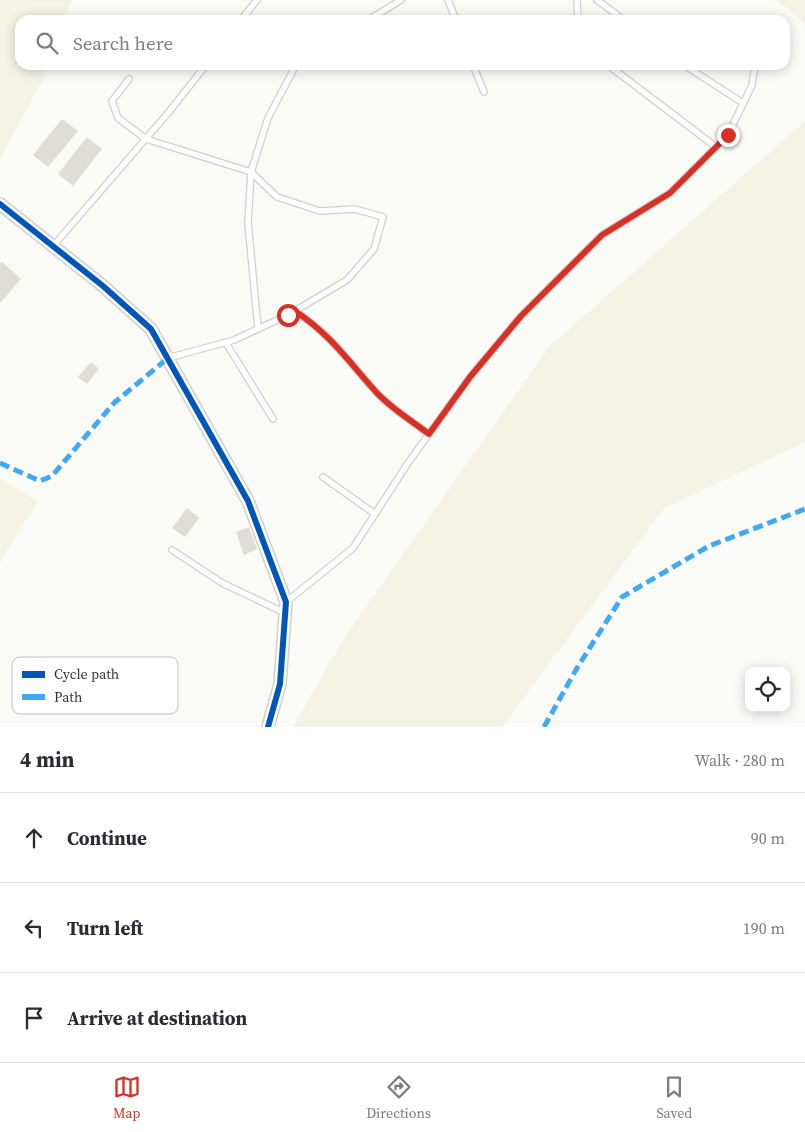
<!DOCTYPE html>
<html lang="en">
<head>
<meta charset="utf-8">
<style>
  body { margin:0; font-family:"Source Serif 4",serif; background:#f7f7f7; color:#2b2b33 }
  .controls { position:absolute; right:15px; bottom:15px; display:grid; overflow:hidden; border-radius:10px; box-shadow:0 2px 12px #0003 }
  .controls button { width:45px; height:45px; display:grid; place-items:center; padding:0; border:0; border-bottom:1px solid #e1e1e2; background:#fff; color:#2b2b33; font:25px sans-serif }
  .stop { position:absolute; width:15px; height:15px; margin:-11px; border:4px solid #d93025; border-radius:50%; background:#fff }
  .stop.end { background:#d93025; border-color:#fff; box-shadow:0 1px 5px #0008 }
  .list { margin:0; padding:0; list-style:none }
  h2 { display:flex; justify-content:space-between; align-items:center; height:65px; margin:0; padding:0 20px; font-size:21px }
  h2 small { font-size:16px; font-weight:400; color:#7c7c81 }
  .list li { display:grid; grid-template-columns:32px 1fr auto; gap:15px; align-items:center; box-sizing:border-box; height:90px; padding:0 20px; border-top:1px solid #e1e1e2 }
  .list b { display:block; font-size:19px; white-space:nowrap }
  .list em { font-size:16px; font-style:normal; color:#7c7c81 }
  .icon { flex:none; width:28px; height:28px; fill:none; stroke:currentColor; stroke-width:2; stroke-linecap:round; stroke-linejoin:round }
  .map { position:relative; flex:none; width:805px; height:727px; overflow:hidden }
  .search { position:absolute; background:#fff; box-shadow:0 2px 12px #0003; left:15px; right:15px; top:15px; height:55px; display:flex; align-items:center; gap:12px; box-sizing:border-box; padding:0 18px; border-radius:15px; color:#7c7c81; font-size:19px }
  .sheet { height:335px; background:#fff }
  nav { display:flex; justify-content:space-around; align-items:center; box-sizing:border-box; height:70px; border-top:1px solid #e1e1e2; background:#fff; font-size:14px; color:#7c7c81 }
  nav a { display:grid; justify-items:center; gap:2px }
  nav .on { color:#d93025 }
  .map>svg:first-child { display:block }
  .green { fill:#f4f3e4 }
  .building { fill:#deded6 }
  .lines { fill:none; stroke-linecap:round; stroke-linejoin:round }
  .lane-casing { stroke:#d0d0cd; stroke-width:8 }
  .street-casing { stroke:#d0d0cd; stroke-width:14 }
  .lane { stroke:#fefefe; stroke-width:5.5 }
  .street { stroke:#fefefe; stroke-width:11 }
  .quiet { stroke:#3fa9f5; stroke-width:5; stroke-dasharray:10 5; stroke-linecap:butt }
  .cycleway-casing { stroke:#fff; stroke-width:9 }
  .cycleway { stroke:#0057b8; stroke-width:6 }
  .route { stroke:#d93025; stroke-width:6 }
  .key { fill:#fff; stroke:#c2c2c1; stroke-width:1 }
  .key-label { font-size:14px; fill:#333331 }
</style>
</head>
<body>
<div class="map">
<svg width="805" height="727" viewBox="0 0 805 727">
  <rect width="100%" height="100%" fill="#fafaf6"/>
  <g class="green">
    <path d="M0,0H72L65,20H20V65H48L41,83L0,159Z"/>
    <path d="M776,0H805V30L804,22Z"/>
    <path d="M805,121V442L664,508L502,727H293L344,638L549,347Z"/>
    <path d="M0,479L38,501L0,562Z"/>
  </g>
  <g class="building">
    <path d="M62,119L78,131L48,167L33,155Z"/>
    <path d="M87,137L102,149L73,186L58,174Z"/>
    <path d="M2,262L21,279L0,303V264Z"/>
    <path d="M91,362L99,369L87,384L78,377Z"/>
    <path d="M187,508L199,518L185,537L172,528Z"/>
    <path d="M249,527L257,549L244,555L236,532Z"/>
  </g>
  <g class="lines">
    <defs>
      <g id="lane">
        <path d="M448,0L456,20"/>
        <path d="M577,0L578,20"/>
        <path d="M597,0L624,20"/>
        <path d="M241,20L257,0"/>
        <path d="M368,20L401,0"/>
        <path d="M473,65L484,92"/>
        <path d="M608,65L716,147"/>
        <path d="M684,65L743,103"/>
        <path d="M129,79L112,101L118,118L146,139L251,172L277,197L320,211L355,209L383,217L374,249L347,280L288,315L234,340L168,358"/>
        <path d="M54,245L168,113L206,65"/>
        <path d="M295,311C332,336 348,361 377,393C392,409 412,421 429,434"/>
        <path d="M258,329L248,223L251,172L268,118L296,65"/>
        <path d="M226,343L273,419"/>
        <path d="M323,477L375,514"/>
        <path d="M172,550L222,583L285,613"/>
        <path d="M286,602L353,548L408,463L470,377L521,316L602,235L670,193L728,135L752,85L755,65"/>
      </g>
      <path id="street" d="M0,204L103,286L151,329L248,501L286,602L280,684L268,727"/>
    </defs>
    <use href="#lane" class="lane-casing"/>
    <use href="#street" class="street-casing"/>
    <use href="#lane" class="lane"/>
    <use href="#street" class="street"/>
    <g class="quiet">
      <path d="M0,463L40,481L52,476L114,403L168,358"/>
      <path d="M544,727L577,668L622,597L709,546L805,509"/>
    </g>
    <defs>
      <path id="cycleway" d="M0,204L103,286L151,329L248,501L286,602L280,684L268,727"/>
    </defs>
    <use href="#cycleway" class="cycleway-casing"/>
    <use href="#cycleway" class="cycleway"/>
  </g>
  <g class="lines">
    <path class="route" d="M288,315L295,311C332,336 348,361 377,393C392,409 412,421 429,434L470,377L521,316L602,235L670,193L728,135"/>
  </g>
  <rect x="12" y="657" width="166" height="57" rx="8" class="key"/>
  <rect x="22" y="671" width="23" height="7" fill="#0057b8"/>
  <rect x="22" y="694" width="23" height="6" fill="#3fa9f5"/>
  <g class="key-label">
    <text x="54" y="679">Cycle path</text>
    <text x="54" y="702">Path</text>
  </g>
</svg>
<div class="controls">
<button><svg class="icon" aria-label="locate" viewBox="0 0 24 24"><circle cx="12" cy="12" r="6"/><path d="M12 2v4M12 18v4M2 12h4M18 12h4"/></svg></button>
</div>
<div class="stop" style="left:288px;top:315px"></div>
<div class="stop end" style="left:728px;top:135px"></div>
<div class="search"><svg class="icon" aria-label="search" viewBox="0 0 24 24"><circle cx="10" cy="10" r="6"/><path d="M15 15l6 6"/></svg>Search here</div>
</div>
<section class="sheet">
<h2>4 min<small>Walk · 280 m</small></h2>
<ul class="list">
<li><svg class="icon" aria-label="ahead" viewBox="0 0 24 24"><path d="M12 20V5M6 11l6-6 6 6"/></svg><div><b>Continue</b></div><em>90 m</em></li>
<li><svg class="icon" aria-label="left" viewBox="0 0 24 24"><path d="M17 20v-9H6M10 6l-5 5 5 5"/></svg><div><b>Turn left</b></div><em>190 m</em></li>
<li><svg class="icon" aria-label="arrive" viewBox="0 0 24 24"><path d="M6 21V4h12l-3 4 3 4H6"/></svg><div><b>Arrive at destination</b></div></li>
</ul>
</section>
<nav>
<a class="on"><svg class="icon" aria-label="map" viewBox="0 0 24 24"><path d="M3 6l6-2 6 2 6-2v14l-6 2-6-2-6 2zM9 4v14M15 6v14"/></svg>Map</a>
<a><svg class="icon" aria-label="directions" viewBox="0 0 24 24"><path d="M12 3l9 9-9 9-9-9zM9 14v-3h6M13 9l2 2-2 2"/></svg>Directions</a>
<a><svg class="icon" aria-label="saved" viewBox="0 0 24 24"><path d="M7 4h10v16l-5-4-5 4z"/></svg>Saved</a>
</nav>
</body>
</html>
